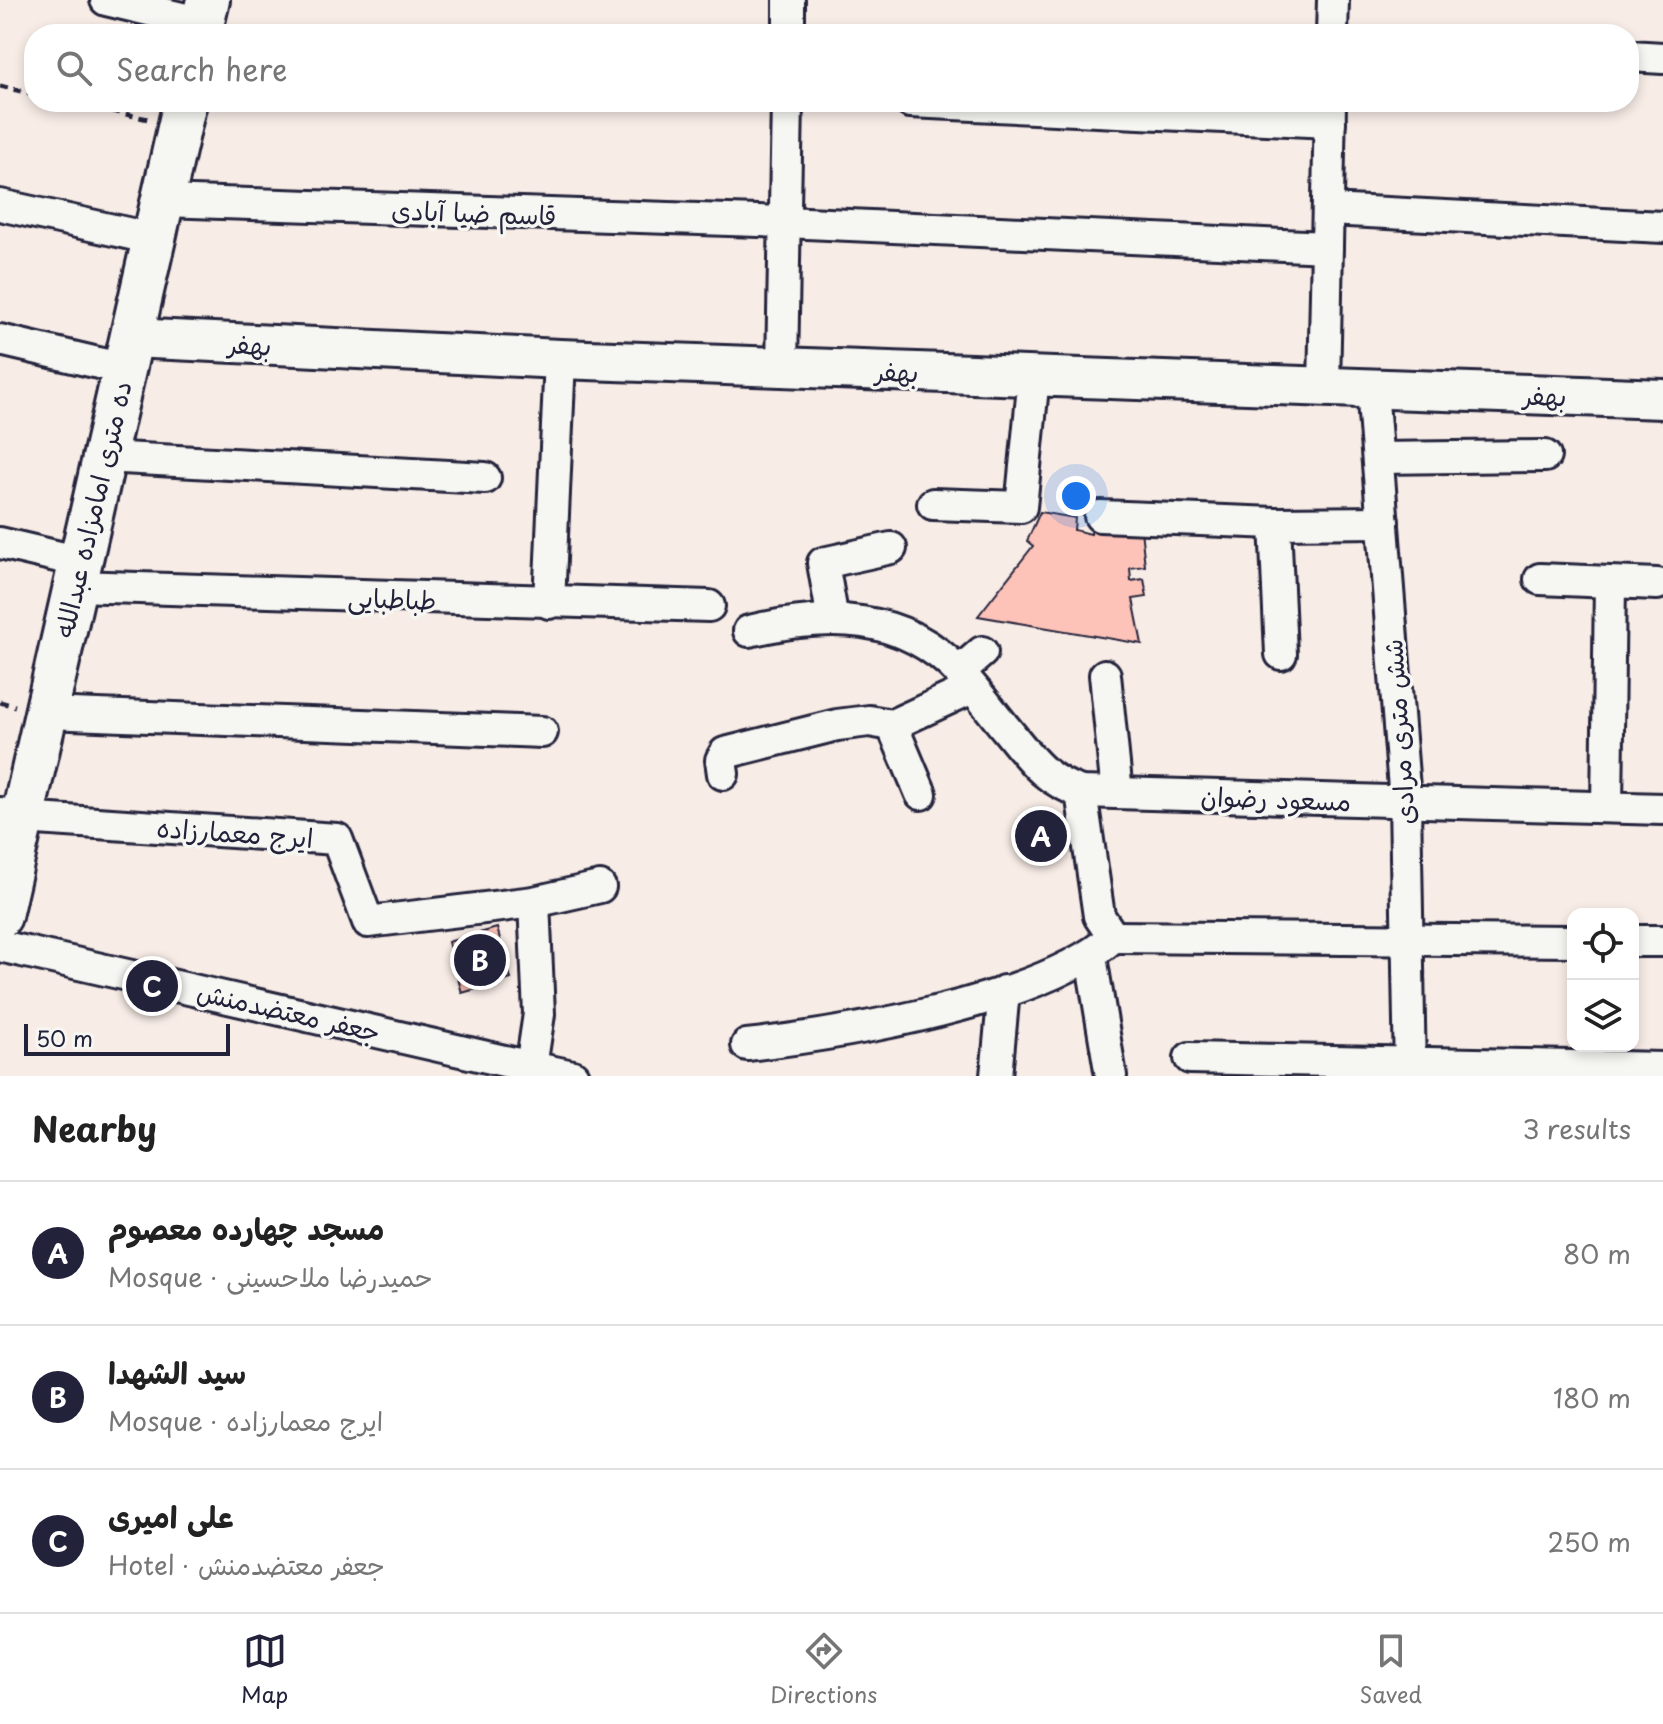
<!DOCTYPE html>
<html lang="en">
<head>
<meta charset="utf-8">
<style>
  body { margin:0; font-family:"Playpen Sans","Playpen Sans Arabic",sans-serif; background:#f2f2f2; color:#222 }
  .controls { position:absolute; right:24px; bottom:24px; display:grid; overflow:hidden; border-radius:16px; box-shadow:0 4px 12px #0003 }
  .controls button { width:72px; height:72px; display:grid; place-items:center; padding:0; border:0; border-bottom:2px solid #e0e0e0; background:#fff; color:#222; font:40px sans-serif }
  .scale { position:absolute; left:24px; bottom:20px; width:206px; box-sizing:border-box; padding-left:8px; border:4px solid #22223b; border-top:0; font-size:22px; line-height:28px; white-space:nowrap; color:#22223b; -webkit-text-stroke:6px #f6f6f2; paint-order:stroke }
  .you { position:absolute; left:1076px; top:496px; width:28px; height:28px; margin:-20px; border:6px solid #fff; border-radius:50%; background:#1a73e8; box-shadow:0 0 0 12px #1a73e833 }
  .badge { display:grid; place-items:center; width:52px; height:52px; border-radius:50%; background:#22223b; color:#fff; font-size:26px; font-weight:700 }
  .pin { position:absolute; translate:-50% -50%; border:4px solid #fff; box-shadow:0 2px 8px #0006 }
  .list { margin:0; padding:0; list-style:none }
  h2 { display:flex; justify-content:space-between; align-items:center; height:104px; margin:0; padding:0 32px; font-size:34px }
  h2 small { font-size:26px; font-weight:400; color:#767676 }
  .list li { display:grid; grid-template-columns:52px 1fr auto; gap:24px; align-items:center; box-sizing:border-box; height:144px; padding:0 32px; border-top:2px solid #e0e0e0 }
  .list b { display:block; font-size:30px; white-space:nowrap }
  .list p { margin:0; font-size:26px; white-space:nowrap; color:#767676 }
  .list em { font-size:26px; font-style:normal; color:#767676 }
  .icon { flex:none; width:44px; height:44px; fill:none; stroke:currentColor; stroke-width:2; stroke-linecap:round; stroke-linejoin:round }
  .map { position:relative; flex:none; width:1663px; height:1076px; overflow:hidden }
  .search { position:absolute; background:#fff; box-shadow:0 4px 12px #0003; left:24px; right:24px; top:24px; height:88px; display:flex; align-items:center; gap:20px; box-sizing:border-box; padding:0 28px; border-radius:32px; color:#767676; font-size:30px }
  .sheet { height:536px; background:#fff }
  nav { display:flex; justify-content:space-around; align-items:center; box-sizing:border-box; height:112px; border-top:2px solid #e0e0e0; background:#fff; font-size:22px; color:#767676 }
  nav a { display:grid; justify-items:center; gap:4px }
  nav .on { color:#22223b }
  .map>svg:first-child { display:block }
  .building { fill:#fec3b8; stroke:#22223b; stroke-width:2 }
  .lines { fill:none; stroke-linecap:round; stroke-linejoin:round }
  .minor-casing { stroke:#22223b; stroke-width:36 }
  .tertiary-casing { stroke:#22223b; stroke-width:44 }
  .secondary-casing { stroke:#22223b; stroke-width:48 }
  .path { stroke:#22223b; stroke-width:5; stroke-dasharray:8 6; stroke-linecap:butt }
  .minor { stroke:#f6f6f2; stroke-width:30 }
  .tertiary { stroke:#f6f6f2; stroke-width:38 }
  .secondary { stroke:#f6f6f2; stroke-width:42 }
  .labels { text-anchor:middle; dominant-baseline:central; stroke-width:7; stroke-linejoin:round; paint-order:stroke }
  .street-label { font-size:26px; fill:#22223b; stroke:#f6f6f2 }
</style>
</head>
<body>
<div class="map">
<svg width="1663" height="1076" viewBox="0 0 1663 1076">
  <rect width="100%" height="100%" fill="#f8ece6"/>
  <filter id="ink" filterUnits="userSpaceOnUse"><feTurbulence type="fractalNoise" baseFrequency=".0125" numOctaves="2"/><feDisplacementMap in="SourceGraphic" scale="16" xChannelSelector="R" yChannelSelector="G"/><feConvolveMatrix kernelMatrix="1 2 1 2 8 2 1 2 1" color-interpolation-filters="sRGB"/></filter>
  <g filter="url(#ink)">
    <g class="building">
      <path d="M1040,512L1075,518L1074,530L1091,534L1093,522L1141,530L1145,566L1130,568L1131,581L1144,579L1147,597L1133,599L1142,644L978,616L1033,546L1027,541Z"/>
      <path d="M497,928L511,979L462,993L448,942Z"/>
    </g>
    <g class="lines">
      <defs>
        <g id="minor">
          <path d="M106,0L203,23"/>
          <path d="M789,34V0"/>
          <path d="M1332,34L1333,0"/>
          <path d="M1629,56L1663,58"/>
          <path d="M910,102L1330,122"/>
          <path d="M163,201L785,222L1327,247"/>
          <path d="M0,205L154,239"/>
          <path d="M1328,210L1663,227"/>
          <path d="M0,340L124,369"/>
          <path d="M782,367L787,102"/>
          <path d="M1324,387L1330,105"/>
          <path d="M1372,389L1405,801L1410,1076"/>
          <path d="M104,457L485,478"/>
          <path d="M1378,458L1545,456"/>
          <path d="M933,504L1021,507L1034,376"/>
          <path d="M1100,516L1275,523L1383,522"/>
          <path d="M1275,523L1281,654"/>
          <path d="M0,543L81,562"/>
          <path d="M1540,579L1657,584"/>
          <path d="M75,586L709,606"/>
          <path d="M549,603L560,359"/>
          <path d="M833,620L823,563L891,548"/>
          <path d="M749,631C827,613 902,611 960,673C977,691 992,712 1007,730C1031,759 1044,780 1081,792L1663,809"/>
          <path d="M959,672L982,652"/>
          <path d="M1105,675L1117,793"/>
          <path d="M46,713L542,732"/>
          <path d="M892,725L921,794"/>
          <path d="M723,774L721,760L725,753L837,725L869,721L892,725L972,688"/>
          <path d="M1081,792L1099,916L1113,937"/>
          <path d="M1607,807L1610,583"/>
          <path d="M0,813L22,818L337,839L368,922L534,902L600,887"/>
          <path d="M534,902L539,1014L531,1067L573,1076"/>
          <path d="M1113,937L1573,941"/>
          <path d="M1633,941H1663"/>
          <path d="M0,946L531,1067L529,1076"/>
          <path d="M1091,957L1111,1076"/>
          <path d="M747,1045C843,1034 1042,1001 1113,937"/>
          <path d="M1190,1058L1663,1068"/>
          <path d="M996,1076L1004,991"/>
        </g>
        <path id="tertiary" d="M131,338L560,359L1663,399"/>
        <g id="secondary">
          <path d="M200,34L208,0"/>
          <path d="M0,916L185,102"/>
        </g>
      </defs>
      <use href="#minor" class="minor-casing"/>
      <use href="#tertiary" class="tertiary-casing"/>
      <use href="#secondary" class="secondary-casing"/>
      <g class="path">
        <path d="M0,86L34,94"/>
        <path d="M71,102L148,119"/>
        <path d="M0,702L15,706"/>
      </g>
      <use href="#minor" class="minor"/>
      <use href="#tertiary" class="tertiary"/>
      <use href="#secondary" class="secondary"/>
    </g>
  </g>
  <g class="labels">
    <g class="street-label">
      <text transform="translate(474 212) rotate(2)">قاسم ضیا آبادی</text>
      <text transform="translate(250 344) rotate(3)">بهفر</text>
      <text transform="translate(897 371) rotate(2)">بهفر</text>
      <text transform="translate(1545 395) rotate(2)">بهفر</text>
      <text transform="translate(92 509) rotate(-77)">ده متری امامزاده عبدالله</text>
      <text transform="translate(392 598) rotate(2)">طباطبایی</text>
      <text transform="translate(1398 732) rotate(-94)">شش متری مرادی</text>
      <text transform="translate(1276 798) rotate(2)">مسعود رضوان</text>
      <text transform="translate(235 832) rotate(4)">ایرج معمارزاده</text>
      <text transform="translate(289 1011) rotate(13)">جعفر معتضدمنش</text>
    </g>
  </g>
</svg>
<div class="controls">
<button><svg class="icon" aria-label="locate" viewBox="0 0 24 24"><circle cx="12" cy="12" r="6"/><path d="M12 2v4M12 18v4M2 12h4M18 12h4"/></svg></button>
<button><svg class="icon" aria-label="layers" viewBox="0 0 24 24"><path d="M12 4l9 5-9 5-9-5zM3 14l9 5 9-5"/></svg></button>
</div>
<div class="scale">50 m</div>
<div class="you"></div>
<div class="pin badge" style="left:1041px;top:836px">A</div>
<div class="pin badge" style="left:480px;top:960px">B</div>
<div class="pin badge" style="left:152px;top:986px">C</div>
<div class="search"><svg class="icon" aria-label="search" viewBox="0 0 24 24"><circle cx="10" cy="10" r="6"/><path d="M15 15l6 6"/></svg>Search here</div>
</div>
<section class="sheet">
<h2>Nearby<small>3 results</small></h2>
<ul class="list">
<li><span class="badge">A</span><div><b>مسجد چهارده معصوم</b><p>Mosque · حمیدرضا ملاحسینی</p></div><em>80 m</em></li>
<li><span class="badge">B</span><div><b>سید الشهدا</b><p>Mosque · ایرج معمارزاده</p></div><em>180 m</em></li>
<li><span class="badge">C</span><div><b>علی امیری</b><p>Hotel · جعفر معتضدمنش</p></div><em>250 m</em></li>
</ul>
</section>
<nav>
<a class="on"><svg class="icon" aria-label="map" viewBox="0 0 24 24"><path d="M3 6l6-2 6 2 6-2v14l-6 2-6-2-6 2zM9 4v14M15 6v14"/></svg>Map</a>
<a><svg class="icon" aria-label="directions" viewBox="0 0 24 24"><path d="M12 3l9 9-9 9-9-9zM9 14v-3h6M13 9l2 2-2 2"/></svg>Directions</a>
<a><svg class="icon" aria-label="saved" viewBox="0 0 24 24"><path d="M7 4h10v16l-5-4-5 4z"/></svg>Saved</a>
</nav>
</body>
</html>
